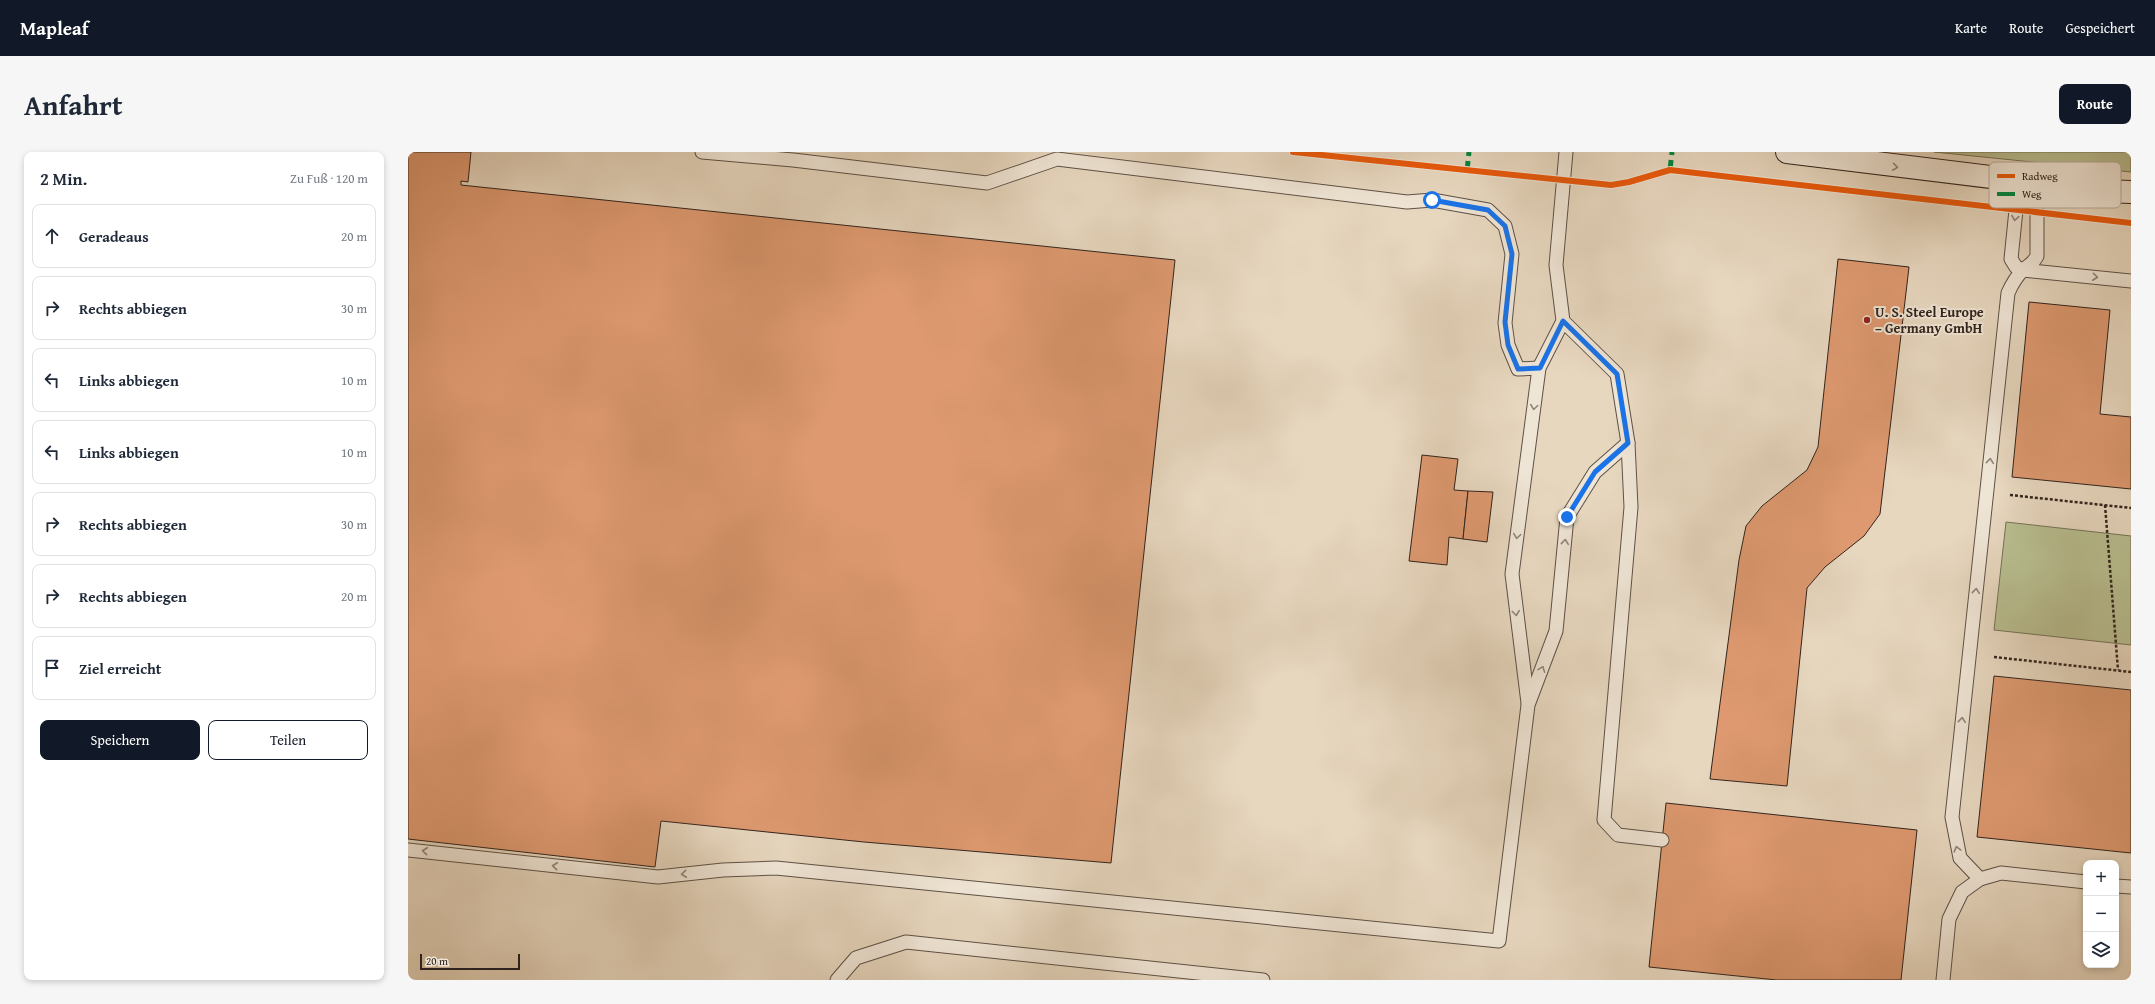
<!DOCTYPE html>
<html lang="de">
<head>
<meta charset="utf-8">
<style>
  body { margin:0; font-family:"Gentium Book Plus",serif; background:#f6f6f7; color:#1f2937 }
  .controls { position:absolute; right:12px; bottom:12px; display:grid; overflow:hidden; border-radius:8px; box-shadow:0 2px 6px #0003 }
  .controls button { width:36px; height:36px; display:grid; place-items:center; padding:0; border:0; border-bottom:1px solid #e0e1e3; background:#fff; color:#1f2937; font:20px sans-serif }
  .scale { position:absolute; left:12px; bottom:10px; width:100px; box-sizing:border-box; padding-left:4px; border:2px solid #31241d; border-top:0; font-size:11px; line-height:14px; white-space:nowrap; color:#31241d; -webkit-text-stroke:3px #efe5d5; paint-order:stroke }
  .stop { position:absolute; width:12px; height:12px; margin:-9px; border:3px solid #1a73e8; border-radius:50%; background:#fff }
  .stop.end { background:#1a73e8; border-color:#fff; box-shadow:0 1px 4px #0008 }
  .list { margin:0; padding:0; list-style:none }
  h2 { display:flex; justify-content:space-between; align-items:center; height:52px; margin:0; padding:0 16px; font-size:17px }
  h2 small { font-size:13px; font-weight:400; color:#747a83 }
  .list li { display:grid; grid-template-columns:26px 1fr auto; gap:12px; align-items:center; box-sizing:border-box; height:64px; margin:0 8px 8px; padding:0 8px; border:1px solid #e0e1e3; border-radius:8px }
  .list b { display:block; font-size:15px; white-space:nowrap }
  .list em { font-size:13px; font-style:normal; color:#747a83 }
  .actions { display:flex; gap:8px; padding:12px 16px }
  .actions a { flex:1; padding:9px 0; border:1px solid #111827; border-radius:8px; text-align:center; font-size:14px; color:#111827 }
  .actions .main { background:#111827; color:#fff }
  .icon { flex:none; width:22px; height:22px; fill:none; stroke:currentColor; stroke-width:2; stroke-linecap:round; stroke-linejoin:round }
  .map { position:relative; flex:none; width:1723px; height:828px; overflow:hidden; border-radius:8px }
  header { display:flex; align-items:center; gap:24px; box-sizing:border-box; height:56px; padding:0 20px; background:#111827; color:#fff }
  header strong { font-size:19px }
  nav { display:flex; gap:22px; margin-inline-start:auto; font-size:14px }
  .intro { display:flex; align-items:center; justify-content:space-between; box-sizing:border-box; height:96px; padding:0 24px }
  h1 { margin:0; font-size:28px }
  .button { padding:10px 18px; border-radius:8px; background:#111827; color:#fff; font-size:14px; font-weight:700 }
  main { display:flex; gap:24px; padding:0 24px }
  aside { flex:1; background:#fff; border-radius:8px; box-shadow:0 2px 6px #0003 }
  .map>svg:first-child { display:block }
  .green { fill:#b8be90; stroke:#747156 }
  .building { fill:#de9970; stroke:#31241d }
  .lines { fill:none; stroke-linecap:round; stroke-linejoin:round }
  .service-casing { stroke:#5e5146; stroke-width:15 }
  .secondary-casing { stroke:#31241d; stroke-width:24 }
  .path { stroke:#31241d; stroke-width:2.5; stroke-dasharray:3 2; stroke-linecap:butt }
  .service { stroke:#efe5d5; stroke-width:13 }
  .secondary { stroke:#efe5d5; stroke-width:22 }
  .quiet { stroke:#00873e; stroke-width:5; stroke-dasharray:10 5; stroke-linecap:butt }
  .cycleway-casing { stroke:#efe5d5; stroke-width:8 }
  .cycleway { stroke:#e8590c; stroke-width:6 }
  .oneway { stroke:#908479 }
  .route { stroke:#1a73e8; stroke-width:5 }
  .poi-dot { fill:#8f2418; stroke:#efe5d5; stroke-width:1.5 }
  .labels { text-anchor:middle; dominant-baseline:central; stroke-width:4; stroke-linejoin:round; paint-order:stroke }
  .poi-label { font-size:14px; font-weight:bold; fill:#31241d; stroke:#efe5d5; text-anchor:start }
  .key { fill:#efe5d5; stroke:#b6ab9e; stroke-width:1 }
  .key-label { font-size:11px; fill:#31241d }
</style>
</head>
<body>
<header>
<strong>Mapleaf</strong>
<nav><a>Karte</a><a>Route</a><a>Gespeichert</a></nav>
</header>
<div class="intro"><h1>Anfahrt</h1><a class="button">Route</a></div>
<main>
<aside>
<h2>2 Min.<small>Zu Fuß · 120 m</small></h2>
<ul class="list">
<li><svg class="icon" aria-label="ahead" viewBox="0 0 24 24"><path d="M12 20V5M6 11l6-6 6 6"/></svg><div><b>Geradeaus</b></div><em>20 m</em></li>
<li><svg class="icon" aria-label="right" viewBox="0 0 24 24"><path d="M7 20v-9h11M14 6l5 5-5 5"/></svg><div><b>Rechts abbiegen</b></div><em>30 m</em></li>
<li><svg class="icon" aria-label="left" viewBox="0 0 24 24"><path d="M17 20v-9H6M10 6l-5 5 5 5"/></svg><div><b>Links abbiegen</b></div><em>10 m</em></li>
<li><svg class="icon" aria-label="left" viewBox="0 0 24 24"><path d="M17 20v-9H6M10 6l-5 5 5 5"/></svg><div><b>Links abbiegen</b></div><em>10 m</em></li>
<li><svg class="icon" aria-label="right" viewBox="0 0 24 24"><path d="M7 20v-9h11M14 6l5 5-5 5"/></svg><div><b>Rechts abbiegen</b></div><em>30 m</em></li>
<li><svg class="icon" aria-label="right" viewBox="0 0 24 24"><path d="M7 20v-9h11M14 6l5 5-5 5"/></svg><div><b>Rechts abbiegen</b></div><em>20 m</em></li>
<li><svg class="icon" aria-label="arrive" viewBox="0 0 24 24"><path d="M6 21V4h12l-3 4 3 4H6"/></svg><div><b>Ziel erreicht</b></div></li>
</ul>
<div class="actions"><a class="main">Speichern</a><a>Teilen</a></div>
</aside>
<div class="map">
<svg width="1723" height="828" viewBox="0 0 1723 828">
  <rect width="100%" height="100%" fill="#e7d7bf"/>
  <filter id="stains"><feTurbulence type="fractalNoise" baseFrequency=".005" numOctaves="4"/><feColorMatrix values="0 0 0 0 .2 0 0 0 0 .09 0 0 0 0 .02 0 0 0 .5 -.17"/></filter>
  <radialGradient id="worn" r=".72"><stop offset=".6" stop-color="#630" stop-opacity="0"/><stop offset="1" stop-color="#630" stop-opacity=".3"/></radialGradient>
  <g class="green">
    <path d="M1526,0H1723V20Z"/>
    <path d="M1598,370L1723,384V493L1586,478Z"/>
  </g>
  <g class="building">
    <path d="M0,0H63L60,30L53,29V33L767,108L703,711L456,690L253,669L247,715L0,687Z"/>
    <path d="M1430,107L1501,115L1472,362L1456,384L1417,415L1399,436L1379,634L1302,627L1331,408L1338,374L1354,354L1399,318L1410,295Z"/>
    <path d="M1621,150L1702,158L1692,262L1723,265V337L1604,325Z"/>
    <path d="M1014,303L1050,307L1046,338L1060,339L1055,387L1041,385L1039,413L1001,409Z"/>
    <path d="M1060,339L1085,340L1079,390L1055,387Z"/>
    <path d="M1586,524L1723,538V701L1569,685Z"/>
    <path d="M1258,651L1509,678L1493,828H1369L1241,815Z"/>
  </g>
  <g class="lines">
    <defs>
      <g id="service">
        <path d="M294,0L385,8L579,31L649,7L999,50L1024,48L1080,58L1097,74L1104,102L1097,171L1100,193L1110,217L1131,216"/>
        <path d="M1620,30L1608,58L1603,107L1608,115L1615,118L1723,129"/>
        <path d="M1155,169L1209,222L1220,291L1223,355L1196,668L1210,683L1254,688"/>
        <path d="M1120,551L1104,422L1131,216L1155,169L1148,113L1158,0"/>
        <path d="M0,698L250,725L315,718L368,716L1091,789L1120,553L1148,479L1159,365L1187,320L1220,291"/>
        <path d="M1572,727L1552,706L1544,665L1600,141C1604,132 1608,125 1615,118C1621,113 1625,112 1629,104V60L1620,30"/>
        <path d="M1708,734L1723,735"/>
        <path d="M429,828L448,806L498,790L855,828"/>
        <path d="M1535,828L1541,767L1554,740L1572,727L1593,721L1678,730"/>
      </g>
      <path id="secondary" d="M1379,0L1697,39L1723,40"/>
    </defs>
    <use href="#service" class="service-casing"/>
    <use href="#secondary" class="secondary-casing"/>
    <g class="path">
      <path d="M1602,343L1723,356"/>
      <path d="M1697,353L1710,518"/>
      <path d="M1586,505L1723,520"/>
    </g>
    <use href="#service" class="service"/>
    <use href="#secondary" class="secondary"/>
    <g class="quiet">
      <path d="M1262,18L1264,0"/>
      <path d="M1059,19L1061,0"/>
    </g>
    <defs>
      <path id="cycleway" d="M885,0L1203,33L1221,30L1262,18L1723,71"/>
    </defs>
    <use href="#cycleway" class="cycleway-casing"/>
    <use href="#cycleway" class="cycleway"/>
  </g>
  <defs><path id="oneway-chevron" d="M-2-3.5L2.5 0L-2 3.5" fill="none" stroke-width="1.6" stroke-linecap="round" stroke-linejoin="round"/></defs>
  <g class="oneway">
    <use href="#oneway-chevron" transform="translate(1487 15) rotate(8)"/>
    <use href="#oneway-chevron" transform="translate(1607 66) rotate(99)"/>
    <use href="#oneway-chevron" transform="translate(1687 125) rotate(6)"/>
    <use href="#oneway-chevron" transform="translate(1126 255) rotate(98)"/>
    <use href="#oneway-chevron" transform="translate(1582 309) rotate(-84)"/>
    <use href="#oneway-chevron" transform="translate(1109 384) rotate(98)"/>
    <use href="#oneway-chevron" transform="translate(1157 390) rotate(-84)"/>
    <use href="#oneway-chevron" transform="translate(1568 439) rotate(-84)"/>
    <use href="#oneway-chevron" transform="translate(1108 461) rotate(83)"/>
    <use href="#oneway-chevron" transform="translate(1134 517) rotate(-69)"/>
    <use href="#oneway-chevron" transform="translate(1554 568) rotate(-84)"/>
    <use href="#oneway-chevron" transform="translate(1549 697) rotate(-105)"/>
    <use href="#oneway-chevron" transform="translate(17 699) rotate(-174)"/>
    <use href="#oneway-chevron" transform="translate(147 714) rotate(-174)"/>
    <use href="#oneway-chevron" transform="translate(276 722) rotate(174)"/>
  </g>
  <g class="lines">
    <path class="route" d="M1024,48L1080,58L1097,74L1104,102L1097,170L1100,193L1110,217L1132,216L1155,169L1209,222L1220,291L1187,320L1159,365"/>
  </g>
  <circle class="poi-dot" cx="1459" cy="168" r="4"/>
  <g class="labels">
    <g class="poi-label">
      <text x="1467" y="160">U. S. Steel Europe<tspan x="1467" dy="16">– Germany GmbH</tspan></text>
    </g>
  </g>
  <rect x="1581" y="10" width="132" height="46" rx="6" class="key"/>
  <rect x="1589" y="22" width="18" height="4" fill="#e8590c"/>
  <rect x="1589" y="40" width="18" height="4" fill="#00873e"/>
  <g class="key-label">
    <text x="1614" y="28">Radweg</text>
    <text x="1614" y="46">Weg</text>
  </g>
  <rect width="100%" height="100%" filter="url(#stains)"/>
  <rect width="100%" height="100%" fill="url(#worn)"/>
</svg>
<div class="controls">
<button>+</button>
<button>−</button>
<button><svg class="icon" aria-label="layers" viewBox="0 0 24 24"><path d="M12 4l9 5-9 5-9-5zM3 14l9 5 9-5"/></svg></button>
</div>
<div class="scale">20 m</div>
<div class="stop" style="left:1024px;top:48px"></div>
<div class="stop end" style="left:1159px;top:365px"></div>
</div>
</main>
</body>
</html>
